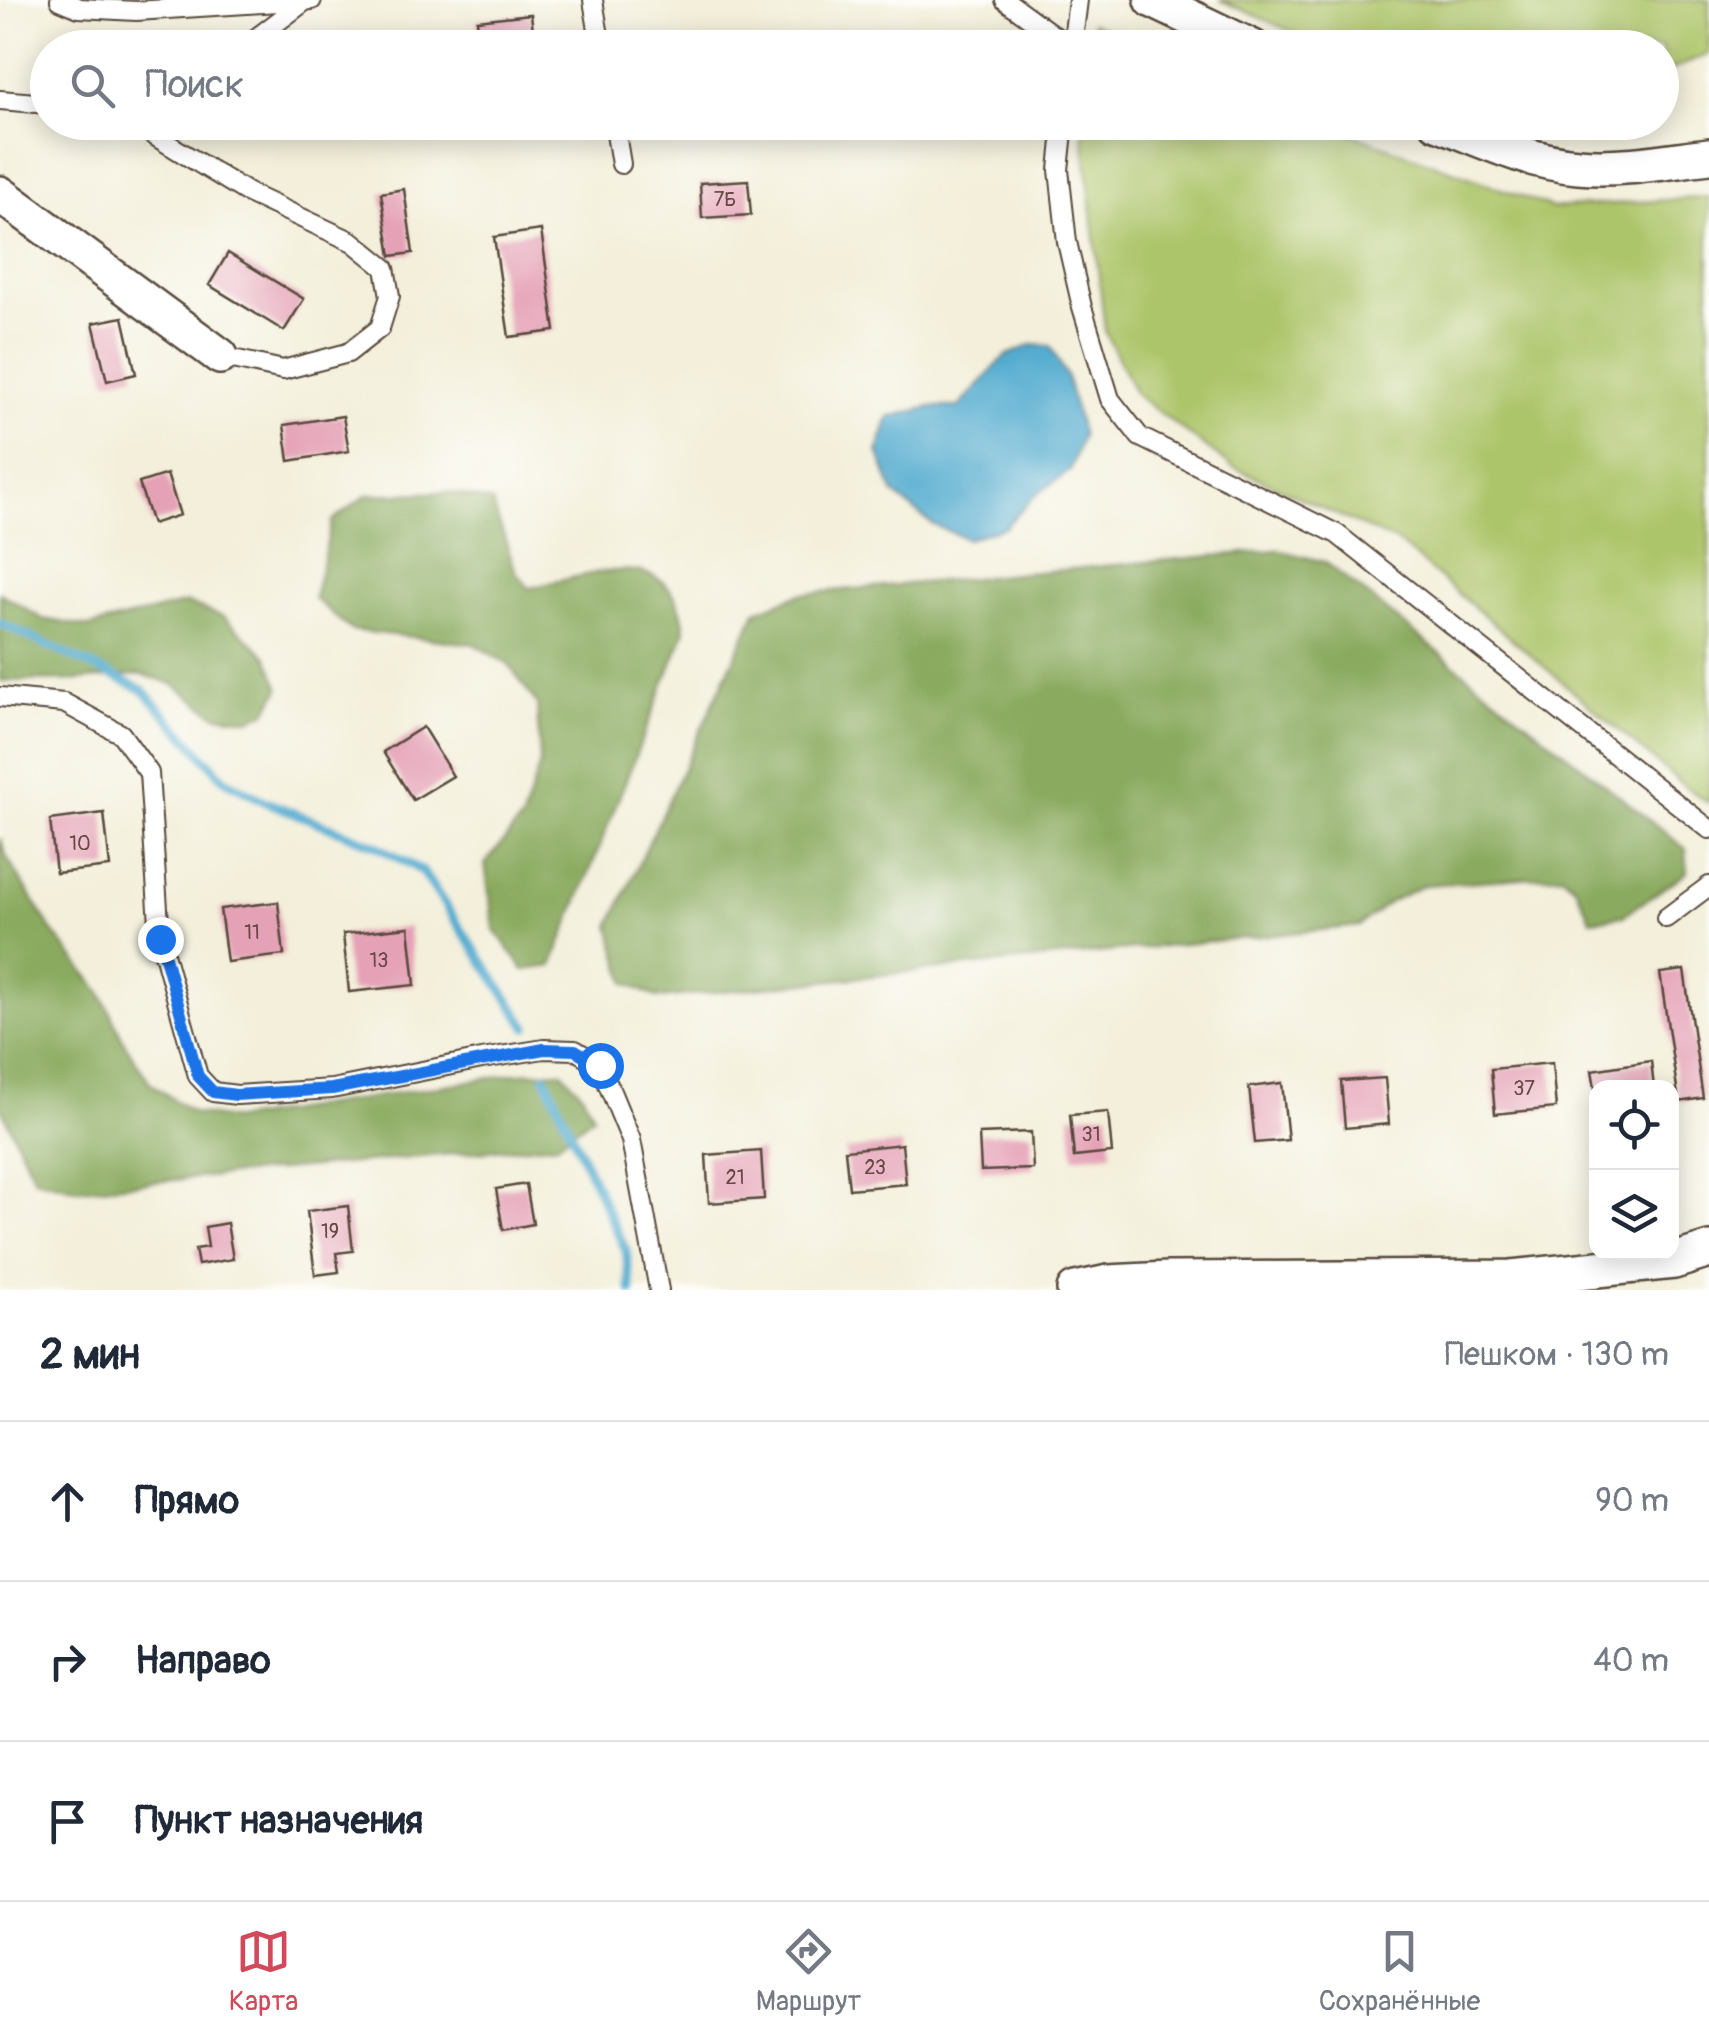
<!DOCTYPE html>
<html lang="ru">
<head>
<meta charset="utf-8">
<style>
  body { margin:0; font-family:Pangolin,sans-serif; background:#f2f2f3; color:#1f2937 }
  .controls { position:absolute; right:30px; bottom:30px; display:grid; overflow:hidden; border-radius:20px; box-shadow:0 5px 25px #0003 }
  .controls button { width:90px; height:90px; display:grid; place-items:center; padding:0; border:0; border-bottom:2px solid #e0e1e3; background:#fff; color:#1f2937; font:50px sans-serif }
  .stop { position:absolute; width:30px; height:30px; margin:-22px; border:8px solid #1a73e8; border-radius:50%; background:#fff }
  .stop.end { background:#1a73e8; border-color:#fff; box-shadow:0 2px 10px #0008 }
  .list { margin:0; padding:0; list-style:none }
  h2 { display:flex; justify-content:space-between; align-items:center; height:130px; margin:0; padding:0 40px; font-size:42px }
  h2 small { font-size:32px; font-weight:400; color:#747a83 }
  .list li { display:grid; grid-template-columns:65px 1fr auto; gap:30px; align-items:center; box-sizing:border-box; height:160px; padding:0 40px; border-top:2px solid #e0e1e3 }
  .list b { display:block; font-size:38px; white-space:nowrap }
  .list em { font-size:32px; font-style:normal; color:#747a83 }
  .icon { flex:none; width:55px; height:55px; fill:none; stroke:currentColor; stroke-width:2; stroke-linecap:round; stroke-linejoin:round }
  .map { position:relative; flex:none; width:1709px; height:1290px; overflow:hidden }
  .search { position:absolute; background:#fff; box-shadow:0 5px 25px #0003; left:30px; right:30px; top:30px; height:110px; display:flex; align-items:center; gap:25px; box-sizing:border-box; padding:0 35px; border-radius:55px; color:#747a83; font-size:38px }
  .sheet { height:610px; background:#fff }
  nav { display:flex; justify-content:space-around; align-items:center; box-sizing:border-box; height:140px; border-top:2px solid #e0e1e3; background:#fff; font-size:28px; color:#747a83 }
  nav a { display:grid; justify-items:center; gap:5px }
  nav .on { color:#d1495b }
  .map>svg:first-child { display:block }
  .green { fill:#adc56a; stroke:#747844; stroke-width:2.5 }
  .forest { fill:#8aaa5e; stroke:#626a3e; stroke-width:2.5 }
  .water { fill:#53acd0; stroke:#476b77; stroke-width:2.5 }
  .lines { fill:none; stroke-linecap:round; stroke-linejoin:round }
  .stream { stroke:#53acd0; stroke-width:9 }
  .building { fill:#e5a2b7 }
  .service-casing { stroke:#57483a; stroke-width:22 }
  .minor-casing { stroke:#57483a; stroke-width:40 }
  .service { stroke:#fff; stroke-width:18 }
  .minor { stroke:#fff; stroke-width:35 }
  .route { stroke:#1a73e8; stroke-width:12 }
  .labels { text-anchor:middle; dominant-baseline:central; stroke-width:10; stroke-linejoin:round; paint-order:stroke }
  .number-label { font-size:20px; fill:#664844 }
</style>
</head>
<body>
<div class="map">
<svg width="1709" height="1290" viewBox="0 0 1709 1290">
  <rect width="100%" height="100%" fill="#fdfcf7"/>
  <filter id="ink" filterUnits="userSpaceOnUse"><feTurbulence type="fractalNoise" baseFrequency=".01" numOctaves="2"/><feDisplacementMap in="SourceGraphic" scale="20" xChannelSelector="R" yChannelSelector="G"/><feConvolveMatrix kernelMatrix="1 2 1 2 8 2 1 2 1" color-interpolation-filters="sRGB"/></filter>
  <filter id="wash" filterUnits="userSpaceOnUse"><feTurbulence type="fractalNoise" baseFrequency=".0048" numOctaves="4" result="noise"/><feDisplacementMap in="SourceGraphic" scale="40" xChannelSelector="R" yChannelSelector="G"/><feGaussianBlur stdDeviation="2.25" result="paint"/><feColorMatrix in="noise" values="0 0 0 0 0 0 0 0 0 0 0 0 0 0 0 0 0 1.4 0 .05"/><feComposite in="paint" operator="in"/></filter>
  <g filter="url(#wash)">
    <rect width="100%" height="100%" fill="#f3efda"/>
    <g class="green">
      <path d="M1220,0H1709V54L1662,74V48L1327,47Z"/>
      <path d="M1092,23L1146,47H1090Z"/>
      <path d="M1082,123H1323L1552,208L1709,197V803L1683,785L1399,543L1231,466L1136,395L1105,331Z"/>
    </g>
    <g class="forest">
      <path d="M449,492L492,502L516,572L529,588C589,576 675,539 685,631L552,966L524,970L494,929L485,864L522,819L540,764L537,704L509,665L474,644L351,630L314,598L332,521L367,495Z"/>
      <path d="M1277,550L1325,562L1686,849L1687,872L1623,916L1591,920L1575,886L1562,875L1424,885L1388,903L1359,926L658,998L626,983L610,926L756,611L800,594Z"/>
      <path d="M0,593L43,619L89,627L187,603L224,617L267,656L280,689L265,713L250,719L216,715L173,684L141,674L79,680L0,681Z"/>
      <path d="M0,838L7,858L53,932L100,991L125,1044L150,1083L193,1113L235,1120L519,1073L562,1071L583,1095L593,1116L557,1144L78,1189L34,1178L0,1106Z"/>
    </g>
    <path class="water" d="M1031,345L1050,346L1066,375L1082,436L1070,471L1037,494L1005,527L967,539L933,525L894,494L878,451L889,417L930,407H959L1005,356Z"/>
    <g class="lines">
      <g class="stream">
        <path d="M0,623L143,690L225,780L264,801L375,845L422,871L527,1027"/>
        <path d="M545,1076L626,1251L631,1290"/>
      </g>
    </g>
    <g id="blocks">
      <g class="building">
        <path d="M531,14L535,48H480L477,20Z"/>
        <path d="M748,180L751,215L702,218L700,183Z"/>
        <path d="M404,189L413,253L391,256L381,193Z"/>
        <path d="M541,230L555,331L509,337L494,237Z"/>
        <path d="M228,253L304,299L284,331L209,285Z"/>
        <path d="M123,317L136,374L107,381L93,323Z"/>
        <path d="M343,416L349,451L289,461L284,425Z"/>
        <path d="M167,474L180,515L152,524L139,483Z"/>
        <path d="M423,727L453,776L413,800L383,752Z"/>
        <path d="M104,813L110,867L56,873L50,820Z"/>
        <path d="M278,902L284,955L227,962L220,909Z"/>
        <path d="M409,927L415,985L349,992L343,934Z"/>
        <path d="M1684,970L1703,1098L1679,1102L1660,973Z"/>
        <path d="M1651,1061L1654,1088H1595L1592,1070Z"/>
        <path d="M1552,1063L1556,1108L1495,1114L1491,1069Z"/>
        <path d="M1385,1078L1389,1124L1345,1128L1341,1081Z"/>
        <path d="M1282,1083L1288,1140L1255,1143L1249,1087Z"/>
        <path d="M1108,1112L1112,1153L1074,1157L1070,1115Z"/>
        <path d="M1031,1132L1033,1169L981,1171L979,1134Z"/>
        <path d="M902,1144L906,1184L849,1189L845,1150Z"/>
        <path d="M761,1151L764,1199L709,1203L706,1155Z"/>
        <path d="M526,1184L533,1224L503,1230L496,1189Z"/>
        <path d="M348,1206L353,1251L336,1253L339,1272L315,1275L307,1211Z"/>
        <path d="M227,1223L233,1259L198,1265L195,1249L208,1247L205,1227Z"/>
      </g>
    </g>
  </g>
  <g filter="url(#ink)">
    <use href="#blocks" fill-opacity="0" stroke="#57483a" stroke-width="2.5"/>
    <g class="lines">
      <defs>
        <g id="service">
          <path d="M60,0L79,8L136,11L312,0"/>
          <path d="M593,0L601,48"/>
          <path d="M1005,0L1071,48"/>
          <path d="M243,48L305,1"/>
          <path d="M1072,48L1078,0"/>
          <path d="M0,100L48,104"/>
          <path d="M132,122L248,193L353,242L385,268L390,296L380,328L348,353L283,370L220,356"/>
          <path d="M614,122L621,164"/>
          <path d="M1064,122L1059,170L1067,242L1082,307L1110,399L1140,437L1337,534L1709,829"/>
          <path d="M0,697L64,703L121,734L149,773L160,939L198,1076L213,1092L237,1095L332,1089L482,1059L544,1049L575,1050L600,1065L631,1140L659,1290"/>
          <path d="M1666,918L1709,886"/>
        </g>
        <g id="minor">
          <path d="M1153,0L1253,48"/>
          <path d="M1437,122C1483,140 1529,162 1578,166C1621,170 1666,161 1709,156"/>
          <path d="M0,194L220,356"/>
          <path d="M1075,1290L1108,1283L1168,1280L1511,1278L1674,1261L1709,1250"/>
        </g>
      </defs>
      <use href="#service" class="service-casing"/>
      <use href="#minor" class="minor-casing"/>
      <use href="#service" class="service"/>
      <use href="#minor" class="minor"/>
    </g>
  </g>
  <g class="lines" filter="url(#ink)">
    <path class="route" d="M160,939L198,1076L213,1092L236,1095L332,1089L544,1049L575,1050L600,1065"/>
  </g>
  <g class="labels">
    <g class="number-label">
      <text x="725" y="199">7Б</text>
      <text x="80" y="843">10</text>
      <text x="252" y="932">11</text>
      <text x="379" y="960">13</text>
      <text x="1524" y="1088">37</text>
      <text x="1091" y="1134">31</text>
      <text x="875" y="1167">23</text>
      <text x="735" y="1177">21</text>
      <text x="330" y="1231">19</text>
    </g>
  </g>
</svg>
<div class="controls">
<button><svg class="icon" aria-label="locate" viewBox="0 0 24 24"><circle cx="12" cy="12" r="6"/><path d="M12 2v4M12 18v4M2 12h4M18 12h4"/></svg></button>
<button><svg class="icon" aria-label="layers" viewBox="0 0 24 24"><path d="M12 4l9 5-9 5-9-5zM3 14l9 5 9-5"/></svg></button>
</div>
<div class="stop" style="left:600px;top:1065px"></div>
<div class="stop end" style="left:160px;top:939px"></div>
<div class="search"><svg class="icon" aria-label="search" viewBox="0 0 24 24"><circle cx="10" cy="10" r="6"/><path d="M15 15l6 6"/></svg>Поиск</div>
</div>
<section class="sheet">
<h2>2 мин<small>Пешком · 130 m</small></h2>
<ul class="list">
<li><svg class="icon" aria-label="ahead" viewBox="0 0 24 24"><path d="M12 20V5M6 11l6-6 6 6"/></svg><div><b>Прямо</b></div><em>90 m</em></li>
<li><svg class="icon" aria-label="right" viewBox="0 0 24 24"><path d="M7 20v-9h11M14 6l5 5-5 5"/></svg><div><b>Направо</b></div><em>40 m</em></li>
<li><svg class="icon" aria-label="arrive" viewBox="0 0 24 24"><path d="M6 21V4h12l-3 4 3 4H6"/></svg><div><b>Пункт назначения</b></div></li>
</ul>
</section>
<nav>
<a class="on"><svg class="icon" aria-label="map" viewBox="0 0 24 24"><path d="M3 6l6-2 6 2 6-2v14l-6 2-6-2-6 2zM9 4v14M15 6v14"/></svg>Карта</a>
<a><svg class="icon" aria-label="directions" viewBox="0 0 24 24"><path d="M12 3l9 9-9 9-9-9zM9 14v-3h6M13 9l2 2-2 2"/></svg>Маршрут</a>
<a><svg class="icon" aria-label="saved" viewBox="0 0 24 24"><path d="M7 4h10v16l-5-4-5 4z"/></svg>Сохранённые</a>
</nav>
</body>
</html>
